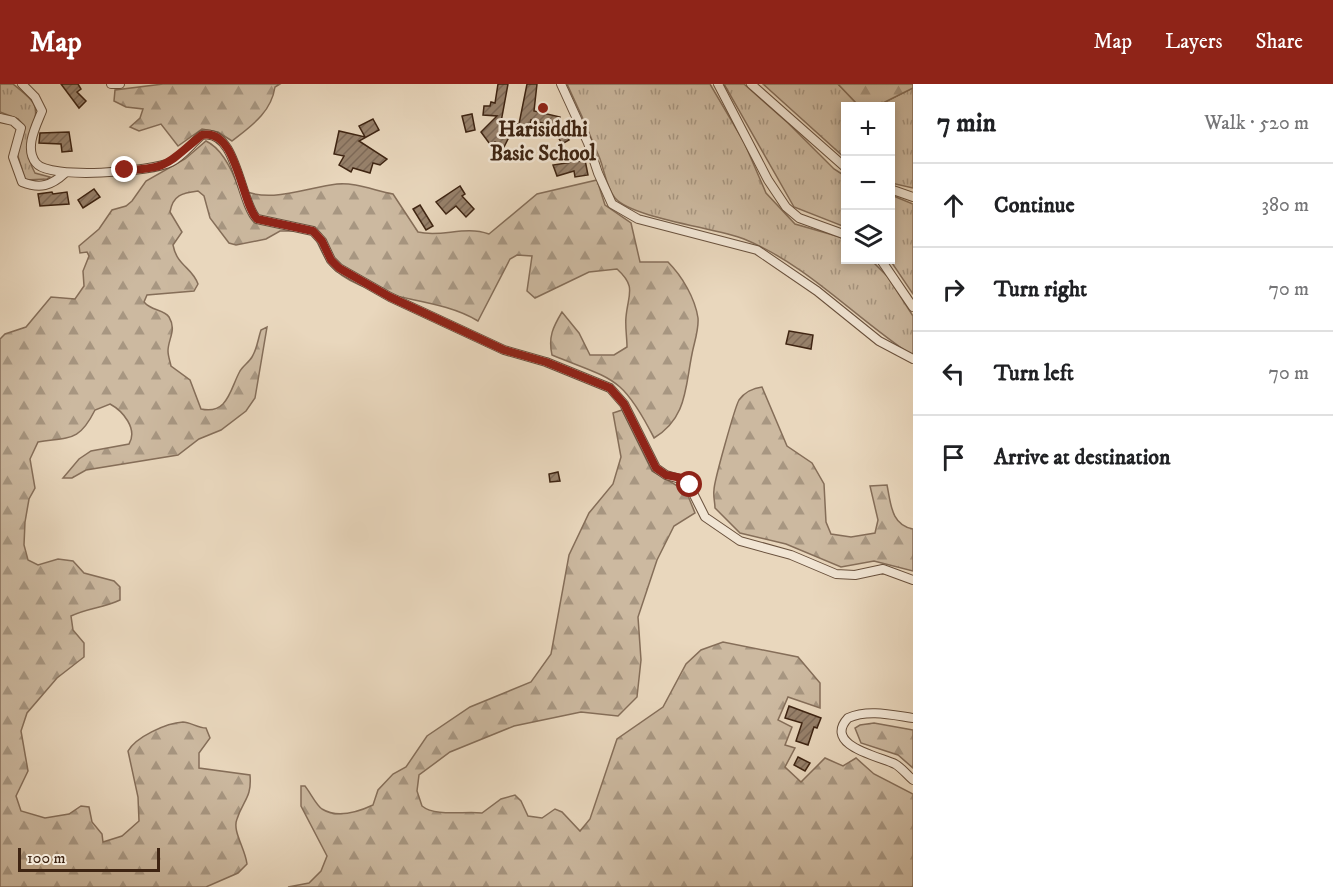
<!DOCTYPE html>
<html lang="en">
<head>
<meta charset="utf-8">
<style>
  body { margin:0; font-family:"IM FELL DW Pica",serif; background:#f2f2f2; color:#202124 }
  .controls { position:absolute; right:18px; top:18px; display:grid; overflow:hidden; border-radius:0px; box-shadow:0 3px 9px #0003 }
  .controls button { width:54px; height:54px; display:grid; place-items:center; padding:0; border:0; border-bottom:2px solid #e0e0e0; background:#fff; color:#202124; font:30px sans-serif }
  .scale { position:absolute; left:18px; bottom:15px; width:142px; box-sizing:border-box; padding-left:6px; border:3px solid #3e2412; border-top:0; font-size:16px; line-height:21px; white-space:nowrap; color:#3e2412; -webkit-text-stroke:4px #f1e5d4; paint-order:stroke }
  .stop { position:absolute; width:18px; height:18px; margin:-14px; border:4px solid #8f2418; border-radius:50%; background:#fff }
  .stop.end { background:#8f2418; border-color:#fff; box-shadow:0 2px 6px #0008 }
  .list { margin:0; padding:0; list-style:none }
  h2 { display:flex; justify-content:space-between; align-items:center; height:78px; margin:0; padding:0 24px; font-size:26px }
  h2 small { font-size:20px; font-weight:400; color:#757577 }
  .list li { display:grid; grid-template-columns:39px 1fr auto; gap:18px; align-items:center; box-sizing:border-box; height:84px; padding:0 24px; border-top:2px solid #e0e0e0 }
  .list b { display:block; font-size:22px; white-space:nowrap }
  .list em { font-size:20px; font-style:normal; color:#757577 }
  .icon { flex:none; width:33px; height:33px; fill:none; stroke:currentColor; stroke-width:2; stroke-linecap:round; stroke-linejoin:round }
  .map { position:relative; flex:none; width:913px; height:803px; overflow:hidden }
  header { display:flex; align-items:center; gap:36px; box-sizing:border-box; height:84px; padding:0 30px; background:#8f2418; color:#fff }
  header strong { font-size:28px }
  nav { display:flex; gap:33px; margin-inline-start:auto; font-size:21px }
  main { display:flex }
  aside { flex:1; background:#fff }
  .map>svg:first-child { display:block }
  .grass { fill:url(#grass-tufts); stroke:#856e59; stroke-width:1.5 }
  .forest { fill:url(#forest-firs); stroke:#856e59; stroke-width:1.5 }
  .building { fill:url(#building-hatch); stroke:#3e2412; stroke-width:1.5 }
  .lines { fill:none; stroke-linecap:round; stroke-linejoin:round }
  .street-casing { stroke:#69513d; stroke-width:10 }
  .street { stroke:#f1e5d4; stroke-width:8 }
  .route { stroke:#8f2418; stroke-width:8 }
  .poi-dot { fill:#8f2418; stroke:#f1e5d4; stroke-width:2 }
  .labels { text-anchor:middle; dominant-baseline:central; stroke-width:5; stroke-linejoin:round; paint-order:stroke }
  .poi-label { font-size:21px; font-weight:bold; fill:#3e2412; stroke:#f1e5d4 }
</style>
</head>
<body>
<header>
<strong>Map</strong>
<nav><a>Map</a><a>Layers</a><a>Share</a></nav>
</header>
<main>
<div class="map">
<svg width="913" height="803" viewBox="0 0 913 803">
  <defs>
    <pattern id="grass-tufts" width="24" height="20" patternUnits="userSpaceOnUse" patternTransform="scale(1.5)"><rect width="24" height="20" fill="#ccb9a0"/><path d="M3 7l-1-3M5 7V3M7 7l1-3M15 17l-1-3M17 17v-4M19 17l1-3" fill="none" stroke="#a79681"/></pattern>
    <pattern id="forest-firs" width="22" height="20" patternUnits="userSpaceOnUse" patternTransform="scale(1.5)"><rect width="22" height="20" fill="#ccb9a0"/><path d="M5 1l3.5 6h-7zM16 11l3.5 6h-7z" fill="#a79681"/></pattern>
    <pattern id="building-hatch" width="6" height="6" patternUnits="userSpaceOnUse" patternTransform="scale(1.5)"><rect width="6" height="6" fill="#97816b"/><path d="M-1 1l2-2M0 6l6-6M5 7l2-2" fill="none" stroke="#7d6957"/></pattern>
  </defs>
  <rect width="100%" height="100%" fill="#e9d7bd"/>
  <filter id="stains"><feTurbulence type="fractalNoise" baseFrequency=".00333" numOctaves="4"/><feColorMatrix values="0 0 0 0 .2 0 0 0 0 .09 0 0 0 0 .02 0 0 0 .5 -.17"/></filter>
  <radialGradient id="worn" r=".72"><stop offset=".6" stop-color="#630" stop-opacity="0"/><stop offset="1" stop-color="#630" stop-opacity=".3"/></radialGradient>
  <g class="grass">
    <path d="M0,0H13C20,6 30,13 34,20C42,39 17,57 35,89L50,93L47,95L25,96L17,69L25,43L18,35L0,28Z"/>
    <path d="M567,0H710L744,58L766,109L795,140L840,153L845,157L846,176H871L888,193L913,232V272C856,235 808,181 744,155C716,144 632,134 615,114C607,105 604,86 600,75C590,50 579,25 567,0Z"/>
    <path d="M724,0H744L788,39L834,85L845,92V143L794,123Z"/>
    <path d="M763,0H838L859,22H846L845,74Z"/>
    <path d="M913,4V104L891,99L890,22H877Z"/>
    <path d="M891,111L913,120V210L890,176Z"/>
  </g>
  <g class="forest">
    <path d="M163,0H280L275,3C271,29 251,42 232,57L218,48L202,45L178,62L161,40L139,47L130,43L140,34L143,25L126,23L114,17L115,6Z"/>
    <path d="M838,0H913V4L877,22H859Z"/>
    <path d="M206,57C223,65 233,88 239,105C270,120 305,104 337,100C354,98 376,107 393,110L418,148C442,154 464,141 489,150L537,110L597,96L605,121L631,139L640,178H668C682,192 695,214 698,234C699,246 694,259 692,270C685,304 687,334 654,354C622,291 613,296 552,271C548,253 553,243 562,228L579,249L590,271H614L627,263C627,253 625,243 626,233C628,210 637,203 617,185L589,188L535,214L527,207L532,172L517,171L510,175L478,237C436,211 371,218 335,186C323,176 320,160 311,147H280L266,155L236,161L229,159L210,134L204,112L198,107C182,109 173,111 170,128L182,148L173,161C177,182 192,183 198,200L194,207L147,211L144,218C151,227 164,225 169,233C177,246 168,255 168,267C168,272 170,277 171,282L190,296L201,325C228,331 230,305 240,287C243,282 249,278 252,273C257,265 258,255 261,246L267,243L255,314L246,327L221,346L199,355L178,371L86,386L72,394H63L79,375L91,367L129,360C138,345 123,327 110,320L95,326C79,358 70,353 38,358L30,375L35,404L29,415L25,438L24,461L28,476L38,481L58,475L73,477L84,489L114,497L120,503V516C103,524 87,524 71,532L73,546L84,559V573L57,594L27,629L21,647L28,687L16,712L21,727L45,734L69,730L81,722L89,723L92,738L102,750L103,758L122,752L139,737L138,713L128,667C136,653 166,639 183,638C190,638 198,644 206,644L210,654L199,669V684L250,691C252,714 243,716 237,735C232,747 245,764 247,780L238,789L206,803H0V255L5,250L26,243L51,213L75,215L84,202L83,187L89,172L87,168L80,169L79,162L99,145L112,126L126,122L132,117L146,97L185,75Z"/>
    <path d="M762,303L787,362L812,379L824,400L826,438L831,450L851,453L875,449L878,436L870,402L887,401C891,420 891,441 913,445V487L874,477L841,483L786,460L740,449L715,424C715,418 713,412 714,406C714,397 735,323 739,316C744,309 753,304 762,303Z"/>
    <path d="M622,326L652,387L686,407L695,429L674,442L657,476L638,533L641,576L637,613L618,632L581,628L514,642L450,668L419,691L417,707L422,722C435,733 464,727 482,729L501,715L515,711L521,717L528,732L542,734L555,725L562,728L580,747L590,735L617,655L663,623L686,580L701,566L723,558L798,573L820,599V624L788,613L778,636L792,643L785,661L795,664L785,683L801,698L825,674L843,682L856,674L874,690L913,710V803H288L309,799L321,787L327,772L301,722V702H305C310,708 316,721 322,725C338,735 358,728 373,721L378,706L393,690L406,683L427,652L470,623L531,598L551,570L569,471L589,429L613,400L621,373L613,329Z"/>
    <path d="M874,639L913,646V684L898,671L861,659L855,644L860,641Z"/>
  </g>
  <g class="building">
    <path d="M61,0H78L81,5L77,8L86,17L79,24Z"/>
    <path d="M498,0H508L501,38L519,40L527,0H537L534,27L560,33L558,43L531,36L528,50L512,47L504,63L495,58L492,63L481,48L497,32L483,31L484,22H490L491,18L495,19Z"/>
    <path d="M472,30L475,46L466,48L462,32Z"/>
    <path d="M373,35L379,46L359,57L387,75L380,81L373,79L370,89L353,84L351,88L339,81L344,72L334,70L339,47L365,53L359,42Z"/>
    <path d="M564,47L569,56L562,60L557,51Z"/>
    <path d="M69,48L72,67L62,68L61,60L39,59L40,49Z"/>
    <path d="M585,76L588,91L575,93L574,87L557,92L553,81Z"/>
    <path d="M460,102L465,110L462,112L474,125L466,133L456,122L446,130L436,118Z"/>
    <path d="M94,105L100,113L83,124L78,116Z"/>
    <path d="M52,108L53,110L67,108L69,120L40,122L38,110Z"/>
    <path d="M420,121L433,142L426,146L413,125Z"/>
    <path d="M789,247L813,251L811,265L786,260Z"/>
    <path d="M558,388L560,397L550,398L549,390Z"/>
    <path d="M789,622L821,634L817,644L814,643L808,661L796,657L802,639L785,634Z"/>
    <path d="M798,673L810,679L805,687L794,681Z"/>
  </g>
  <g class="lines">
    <defs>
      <g id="street">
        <path d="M22,0L35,13L42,27C36,42 24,64 36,79C49,96 152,88 171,78C183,72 191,60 202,51C237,43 240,119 257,135L313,147L322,157L331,176L339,184L390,213L504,266L546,278L610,304L624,320L656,384L666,391L687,397L705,433L740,457L791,471L836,490L855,491L883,485L913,496"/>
        <path d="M111,0H120"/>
        <path d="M561,0L588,59L598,89L612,120L638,135L757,166L817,207L879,257L913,275"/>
        <path d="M718,0L768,96L786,123L799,134L846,151"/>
        <path d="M751,0L846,84"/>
        <path d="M0,34L13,37L21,44L13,73L22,98C40,105 51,102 65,89"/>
        <path d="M890,105L913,113"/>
        <path d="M881,176L913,223"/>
        <path d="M913,634C892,631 868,625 848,634C822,662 882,673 895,680C902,684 907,691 913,696"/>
      </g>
    </defs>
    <use href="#street" class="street-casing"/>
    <use href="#street" class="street"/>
  </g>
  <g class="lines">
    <path class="route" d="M125,86C171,85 169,77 202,51C237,43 241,119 257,135L313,147L322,157L331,176L339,184L390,213L504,266L546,278L610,304L624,320L656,384L666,391L682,394L690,401"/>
  </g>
  <circle class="poi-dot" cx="543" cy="24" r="6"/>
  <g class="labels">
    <g class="poi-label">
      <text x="543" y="46">Harisiddhi<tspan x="543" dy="24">Basic School</tspan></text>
    </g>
  </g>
  <rect width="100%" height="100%" filter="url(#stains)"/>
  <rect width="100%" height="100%" fill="url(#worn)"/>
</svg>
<div class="controls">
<button>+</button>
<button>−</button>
<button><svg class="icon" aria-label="layers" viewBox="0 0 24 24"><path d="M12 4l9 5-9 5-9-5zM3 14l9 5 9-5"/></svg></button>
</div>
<div class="scale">100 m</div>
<div class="stop" style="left:690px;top:401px"></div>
<div class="stop end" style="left:125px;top:86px"></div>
</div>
<aside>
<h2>7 min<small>Walk · 520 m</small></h2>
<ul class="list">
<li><svg class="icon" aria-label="ahead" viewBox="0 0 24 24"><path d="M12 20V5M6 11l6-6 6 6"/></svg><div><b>Continue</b></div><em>380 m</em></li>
<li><svg class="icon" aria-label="right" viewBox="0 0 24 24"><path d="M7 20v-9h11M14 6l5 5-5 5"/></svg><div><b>Turn right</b></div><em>70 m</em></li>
<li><svg class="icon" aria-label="left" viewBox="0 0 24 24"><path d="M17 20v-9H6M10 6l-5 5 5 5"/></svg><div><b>Turn left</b></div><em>70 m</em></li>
<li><svg class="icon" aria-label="arrive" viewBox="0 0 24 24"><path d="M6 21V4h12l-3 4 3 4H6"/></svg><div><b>Arrive at destination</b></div></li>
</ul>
</aside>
</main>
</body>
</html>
